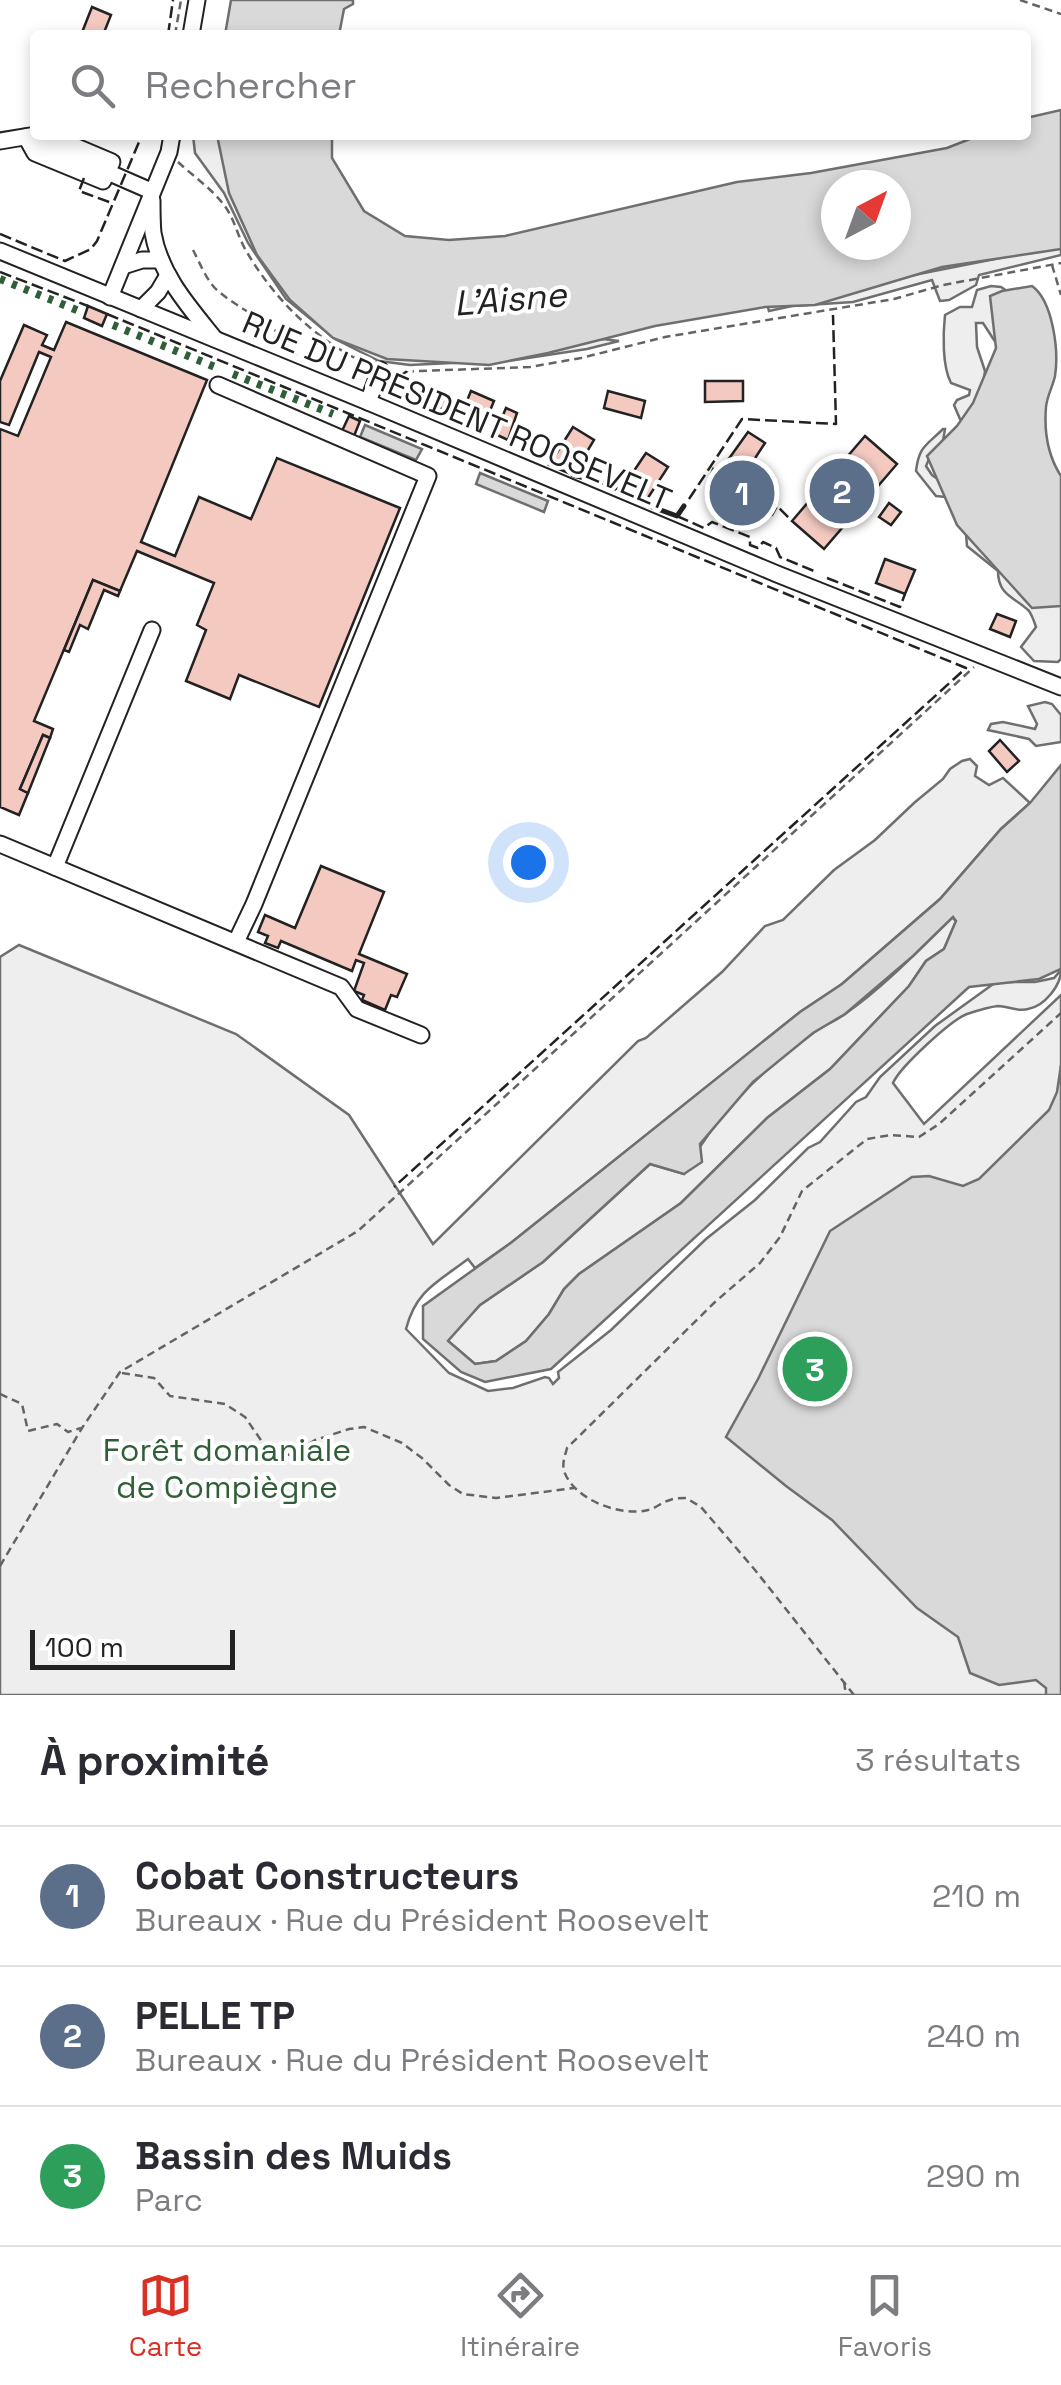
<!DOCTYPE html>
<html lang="fr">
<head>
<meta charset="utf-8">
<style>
  body { margin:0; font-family:"Space Grotesk",sans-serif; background:#f7f7f7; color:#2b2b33 }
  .compass { position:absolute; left:821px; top:170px; width:90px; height:90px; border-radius:50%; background:#fff; box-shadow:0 5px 15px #0003; rotate:41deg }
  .scale { position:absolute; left:30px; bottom:25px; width:205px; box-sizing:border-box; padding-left:10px; border:5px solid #222; border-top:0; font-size:28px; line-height:35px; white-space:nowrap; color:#222; -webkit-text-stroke:8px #fff; paint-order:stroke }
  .you { position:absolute; left:528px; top:862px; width:35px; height:35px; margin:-25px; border:8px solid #fff; border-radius:50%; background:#1a73e8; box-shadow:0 0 0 15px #1a73e833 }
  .badge { display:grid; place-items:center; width:65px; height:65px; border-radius:50%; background:#d93025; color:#fff; font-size:32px; font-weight:700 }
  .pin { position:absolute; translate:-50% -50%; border:5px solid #fff; box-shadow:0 2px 10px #0006 }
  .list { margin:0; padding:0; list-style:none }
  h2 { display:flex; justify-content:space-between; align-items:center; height:130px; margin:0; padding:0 40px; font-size:42px }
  h2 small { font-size:32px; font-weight:400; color:#7c7c81 }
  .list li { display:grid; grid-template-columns:65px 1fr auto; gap:30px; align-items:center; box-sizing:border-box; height:140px; padding:0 40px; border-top:2px solid #e1e1e2 }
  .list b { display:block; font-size:38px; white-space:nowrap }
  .list p { margin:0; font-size:32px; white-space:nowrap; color:#7c7c81 }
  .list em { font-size:32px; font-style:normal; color:#7c7c81 }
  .icon { flex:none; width:55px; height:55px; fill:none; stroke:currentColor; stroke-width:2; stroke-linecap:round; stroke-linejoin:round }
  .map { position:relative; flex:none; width:1061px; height:1695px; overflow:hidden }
  .search { position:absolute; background:#fff; box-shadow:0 5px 15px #0003; left:30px; right:30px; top:30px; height:110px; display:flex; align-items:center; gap:25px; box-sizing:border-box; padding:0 35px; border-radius:10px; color:#7c7c81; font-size:38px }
  .sheet { height:550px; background:#fff }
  nav { display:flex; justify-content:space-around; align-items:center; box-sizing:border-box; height:140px; border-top:2px solid #e1e1e2; background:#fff; font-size:28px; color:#7c7c81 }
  nav a { display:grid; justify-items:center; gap:5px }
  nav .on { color:#d93025 }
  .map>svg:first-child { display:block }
  .green { fill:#eee; stroke:#6f6f6f; stroke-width:2.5 }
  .water { fill:#d9d9d9; stroke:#6f6f6f; stroke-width:2.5; fill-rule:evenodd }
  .building { fill:#f3c9c0; stroke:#222; stroke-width:2.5 }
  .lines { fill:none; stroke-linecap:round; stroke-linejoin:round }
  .minor-casing { stroke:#222; stroke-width:19 }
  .path { stroke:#646464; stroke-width:2.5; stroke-dasharray:8 5; stroke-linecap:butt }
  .minor { stroke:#fff; stroke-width:15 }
  .hedge { stroke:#2f5e38; stroke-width:8; stroke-dasharray:5 8; stroke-linecap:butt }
  .fence { stroke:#222; stroke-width:2.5; stroke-dasharray:12 5; stroke-linecap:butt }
  .wall { stroke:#222; stroke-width:5 }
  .labels { text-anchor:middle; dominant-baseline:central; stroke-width:8; stroke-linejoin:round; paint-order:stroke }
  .street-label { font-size:32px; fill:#222; stroke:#fff }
  .park-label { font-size:32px; fill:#2f5e38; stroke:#fff }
  .water-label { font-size:35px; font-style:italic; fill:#222; stroke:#fff }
</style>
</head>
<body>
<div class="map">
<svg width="1061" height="1695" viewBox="0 0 1061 1695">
  <rect width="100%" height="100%" fill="#fff"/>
  <g class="green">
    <path d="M193,135H226L535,350L603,339L619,341L587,349L515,360L410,365L379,361L335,339L286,299L248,243L224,193L195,153Z"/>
    <path d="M1061,246V255L979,275L976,285L949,300L940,301L932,280L853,302L792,306L769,311L767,304Z"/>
    <path d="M991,286L1001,287L1010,293L1001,333L994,340L983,323H976L977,347L985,371L982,396L970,420L960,419L954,405L957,400L969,395L970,390L951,383C942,366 943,333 945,315L960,307H972L977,290Z"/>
    <path d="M943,429H945L942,447L929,459L926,466L932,475L948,486L945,497L936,496L916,471C919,446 926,446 943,429Z"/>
    <path d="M959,519L1061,605V659L1058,662L1034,661L1021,647L1036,627C1034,621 1032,615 1029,611C1015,597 998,596 998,571L967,546L966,534Z"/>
    <path d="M1045,702L1052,704L1061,715V742L1036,746L1029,739L988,730L991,724L1003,722L1035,729L1037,724L1028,706Z"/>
    <path d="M970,759L977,766L975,776L989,785L1003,778L1030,803L1001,829L940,899L842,984L800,1012L512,1242L475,1268L468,1259C438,1282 416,1290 406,1329L449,1373L488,1391L513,1388L545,1377L549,1378L553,1384L559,1378L558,1372L611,1330L706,1239L755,1200L808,1148L820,1142L856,1102L866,1097L880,1077L935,1026L996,982H1035L1054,978L1061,970C1061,985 1045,1006 1028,1009C1018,1012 1007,1006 998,1006C988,1007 976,1011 967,1014C951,1020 900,1067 893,1083L924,1124L1061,995V1695H0V957L19,945L236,1034L349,1115L433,1244L638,1041L646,1038L722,972L765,926L783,920L834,870L875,840L914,803L943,779L950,769L962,761Z"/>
    <path d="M952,917L956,921L944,949L926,961L909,986L830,1069L767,1118L681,1203L579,1274L564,1289L549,1314L526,1341L496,1361L475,1364L447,1340L480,1305L543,1262L650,1164L684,1174C714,1117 760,1071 812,1034C822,1026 834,1022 845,1014C884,987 919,950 952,917Z"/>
  </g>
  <g class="water">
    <path d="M231,0H353V4L344,9L339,35H225Z"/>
    <path d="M1061,110V249L942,267L815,305L765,307L655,326L548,353L489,365L387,359L333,338L290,300L257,255L229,193L217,135H332V158L364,211L405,236L449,240L505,236L737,182L811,173L947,148L980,135H1026V118ZM836,185H896V245H836Z"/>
    <path d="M1032,286C1053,301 1059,351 1055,376C1053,386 1047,396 1046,407C1044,431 1048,456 1061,476V606L1032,608L957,525L927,456L957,426L973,403L996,348L990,296L1002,291Z"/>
    <path d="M365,425L422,449L416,460L360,437Z"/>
    <path d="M480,473L548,501L544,512L476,484Z"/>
    <path d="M1061,765V969L1039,979L969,987L551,1369L485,1382L461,1372L423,1339V1306L512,1242L800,1012L842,984L940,899L1001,829L1030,803ZM953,917L956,921L944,949L926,961L909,986L830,1069L767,1118L681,1203L579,1274L564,1289L549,1314L526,1341L496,1361L475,1364L448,1341L480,1305L543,1262L650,1164L684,1174L702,1162L700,1144L753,1082L813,1033L845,1014L913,956Z"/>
    <path d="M1061,1065V1695H1046V1688L1036,1680L999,1685L970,1673L958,1637L917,1608L832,1520L786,1486L726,1437L758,1379L830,1231L912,1177L929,1176L963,1186L979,1179L1049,1110L1057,1092Z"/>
  </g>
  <g class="building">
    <path d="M92,7L111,15L103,35H81Z"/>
    <path d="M88,306L107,314L102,326L84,318Z"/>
    <path d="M66,322L207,380L141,542L175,556L199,497L251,519L277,458L400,508L319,707L239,675L230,699L186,681L206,630L197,625L214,583L137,551L120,591L93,580L34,721L53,729L50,738L43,735L20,789L28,793L19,815L0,807V429L18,436L51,357L39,352L9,425L0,422V381L24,325L47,335L42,345L54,350Z"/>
    <path d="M705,381H743V401L705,402Z"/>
    <path d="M471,391L494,401L482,430L459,420Z"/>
    <path d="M608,391L645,401L641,418L604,408Z"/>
    <path d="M438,392L455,399L450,412L433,406Z"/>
    <path d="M506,408L517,413L508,440L495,434Z"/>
    <path d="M349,416L360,421L354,436L342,431Z"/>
    <path d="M573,427L594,440L573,475L549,465Z"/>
    <path d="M748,432L765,443L746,472L728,460Z"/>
    <path d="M865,436L897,464L824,549L792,521Z"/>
    <path d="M646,453L668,467L644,504L619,493Z"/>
    <path d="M732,479L760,491L753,509L737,502L735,505L723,501Z"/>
    <path d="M889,503L901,512L891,525L879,517Z"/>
    <path d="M885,559L915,570L905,594L876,583Z"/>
    <path d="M93,580L120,591L118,596L104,590L88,629L80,625L69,652L64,650Z"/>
    <path d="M997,614L1016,621L1010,637L990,629Z"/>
    <path d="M43,735L50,738L28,793L20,789Z"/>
    <path d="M1000,740L1019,761L1007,772L989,751Z"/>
    <path d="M321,866L384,892L359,954L407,974L397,997L391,995L385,1010L362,1000L364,995L354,991L364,963L356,960L352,971L281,941L278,948L265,943L268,936L258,932L265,915L295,928Z"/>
  </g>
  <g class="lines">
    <defs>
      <g id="minor">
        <path d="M191,35L197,0"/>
        <path d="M26,137L35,153L103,181L112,162L48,135"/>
        <path d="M0,141L36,135"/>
        <path d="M41,143L151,191"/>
        <path d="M152,200C152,211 152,223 153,233C160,275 190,308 215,339"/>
        <path d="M0,251L368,402L777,574L1061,687"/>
        <path d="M123,266L142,260H161"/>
        <path d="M110,297L169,152L172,135"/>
        <path d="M141,309L158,292L168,275"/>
        <path d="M218,385L428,476L254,904L236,942"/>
        <path d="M368,402L380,370"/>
        <path d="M0,844L341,987L357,1009L421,1035"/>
        <path d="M55,867L152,630"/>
      </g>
    </defs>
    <use href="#minor" class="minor-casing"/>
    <g class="path">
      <path d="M1020,0L1061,14"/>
      <path d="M175,35L181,0"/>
      <path d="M178,162C193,176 212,189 224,205C235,219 238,239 248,254C276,301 317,341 367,364"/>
      <path d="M193,250C200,263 207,282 218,291C245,314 281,325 298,358"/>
      <path d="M1052,265L1061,295"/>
      <path d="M393,372L530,367L581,358L665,337L894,299L943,285L1061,263"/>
      <path d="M122,1373L154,1378L170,1396L225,1404L245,1417L265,1446L275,1453L291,1455L315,1440L349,1429L364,1427L402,1443L422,1458L449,1485L463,1494L496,1498L574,1488"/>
      <path d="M0,1394L22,1404L28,1431L57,1424L68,1432L81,1428"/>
      <path d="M0,1566L82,1428L120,1372L358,1231L974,667"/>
      <path d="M844,1682L846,1695"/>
      <path d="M854,1695L755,1570L701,1507L686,1498C681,1498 675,1498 670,1500C662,1502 656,1508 648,1510C621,1517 574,1500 564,1471C562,1463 565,1456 567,1448L715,1302L760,1263L780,1237L802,1191L867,1139L891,1135L919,1137L939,1124L1061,1013"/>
    </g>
    <use href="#minor" class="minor"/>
    <g class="hedge">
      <path d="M0,279L84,313"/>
      <path d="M113,325L215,367"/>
      <path d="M233,374L333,414"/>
      <path d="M711,471L732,479"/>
    </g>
    <g class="fence">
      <path d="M168,35L173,0"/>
      <path d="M84,178L79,191L112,203"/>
      <path d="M0,234L65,261L91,249L97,241L142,135"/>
      <path d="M0,272L88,306"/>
      <path d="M107,314L966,668L394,1187"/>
      <path d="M689,499L742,419L836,424L833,315"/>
      <path d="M753,509L772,515L777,506L792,521"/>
      <path d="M677,516L704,528L712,522L750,537V545L758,548L763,542L776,548L780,557L814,571"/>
      <path d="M827,578L900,607L905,594"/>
    </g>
    <g class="wall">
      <path d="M573,475C587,480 603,479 615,488"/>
      <path d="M644,504L677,516L684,506"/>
    </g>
  </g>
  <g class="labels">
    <g class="street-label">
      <text transform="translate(457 411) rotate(23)">RUE DU PRÉSIDENT ROOSEVELT</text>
    </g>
    <g class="park-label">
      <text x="227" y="1450">Forêt domaniale<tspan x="227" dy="37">de Compiègne</tspan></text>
    </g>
    <g class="water-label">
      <text transform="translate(510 299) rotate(-5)">L'Aisne</text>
    </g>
  </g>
</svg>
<svg class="compass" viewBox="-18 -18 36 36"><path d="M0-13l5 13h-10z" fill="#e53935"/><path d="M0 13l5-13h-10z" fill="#7c7c81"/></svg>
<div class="scale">100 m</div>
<div class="you"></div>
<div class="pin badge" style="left:742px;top:493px;background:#5c6f8a">1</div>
<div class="pin badge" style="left:842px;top:491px;background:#5c6f8a">2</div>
<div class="pin badge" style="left:815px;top:1369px;background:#2e9e5b">3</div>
<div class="search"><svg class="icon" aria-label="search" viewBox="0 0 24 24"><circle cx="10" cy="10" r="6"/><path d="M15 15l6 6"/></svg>Rechercher</div>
</div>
<section class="sheet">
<h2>À proximité<small>3 résultats</small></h2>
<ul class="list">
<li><span class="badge" style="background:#5c6f8a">1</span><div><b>Cobat Constructeurs</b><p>Bureaux · Rue du Président Roosevelt</p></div><em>210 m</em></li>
<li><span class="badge" style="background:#5c6f8a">2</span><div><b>PELLE TP</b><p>Bureaux · Rue du Président Roosevelt</p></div><em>240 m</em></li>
<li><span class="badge" style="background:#2e9e5b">3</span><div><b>Bassin des Muids</b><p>Parc</p></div><em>290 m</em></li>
</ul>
</section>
<nav>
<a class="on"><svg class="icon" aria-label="map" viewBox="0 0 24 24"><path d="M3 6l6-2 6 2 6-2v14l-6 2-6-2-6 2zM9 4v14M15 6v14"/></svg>Carte</a>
<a><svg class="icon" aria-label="directions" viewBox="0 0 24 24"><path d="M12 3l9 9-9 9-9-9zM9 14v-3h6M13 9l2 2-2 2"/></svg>Itinéraire</a>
<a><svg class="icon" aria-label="saved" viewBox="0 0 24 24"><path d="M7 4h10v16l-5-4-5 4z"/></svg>Favoris</a>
</nav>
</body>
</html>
